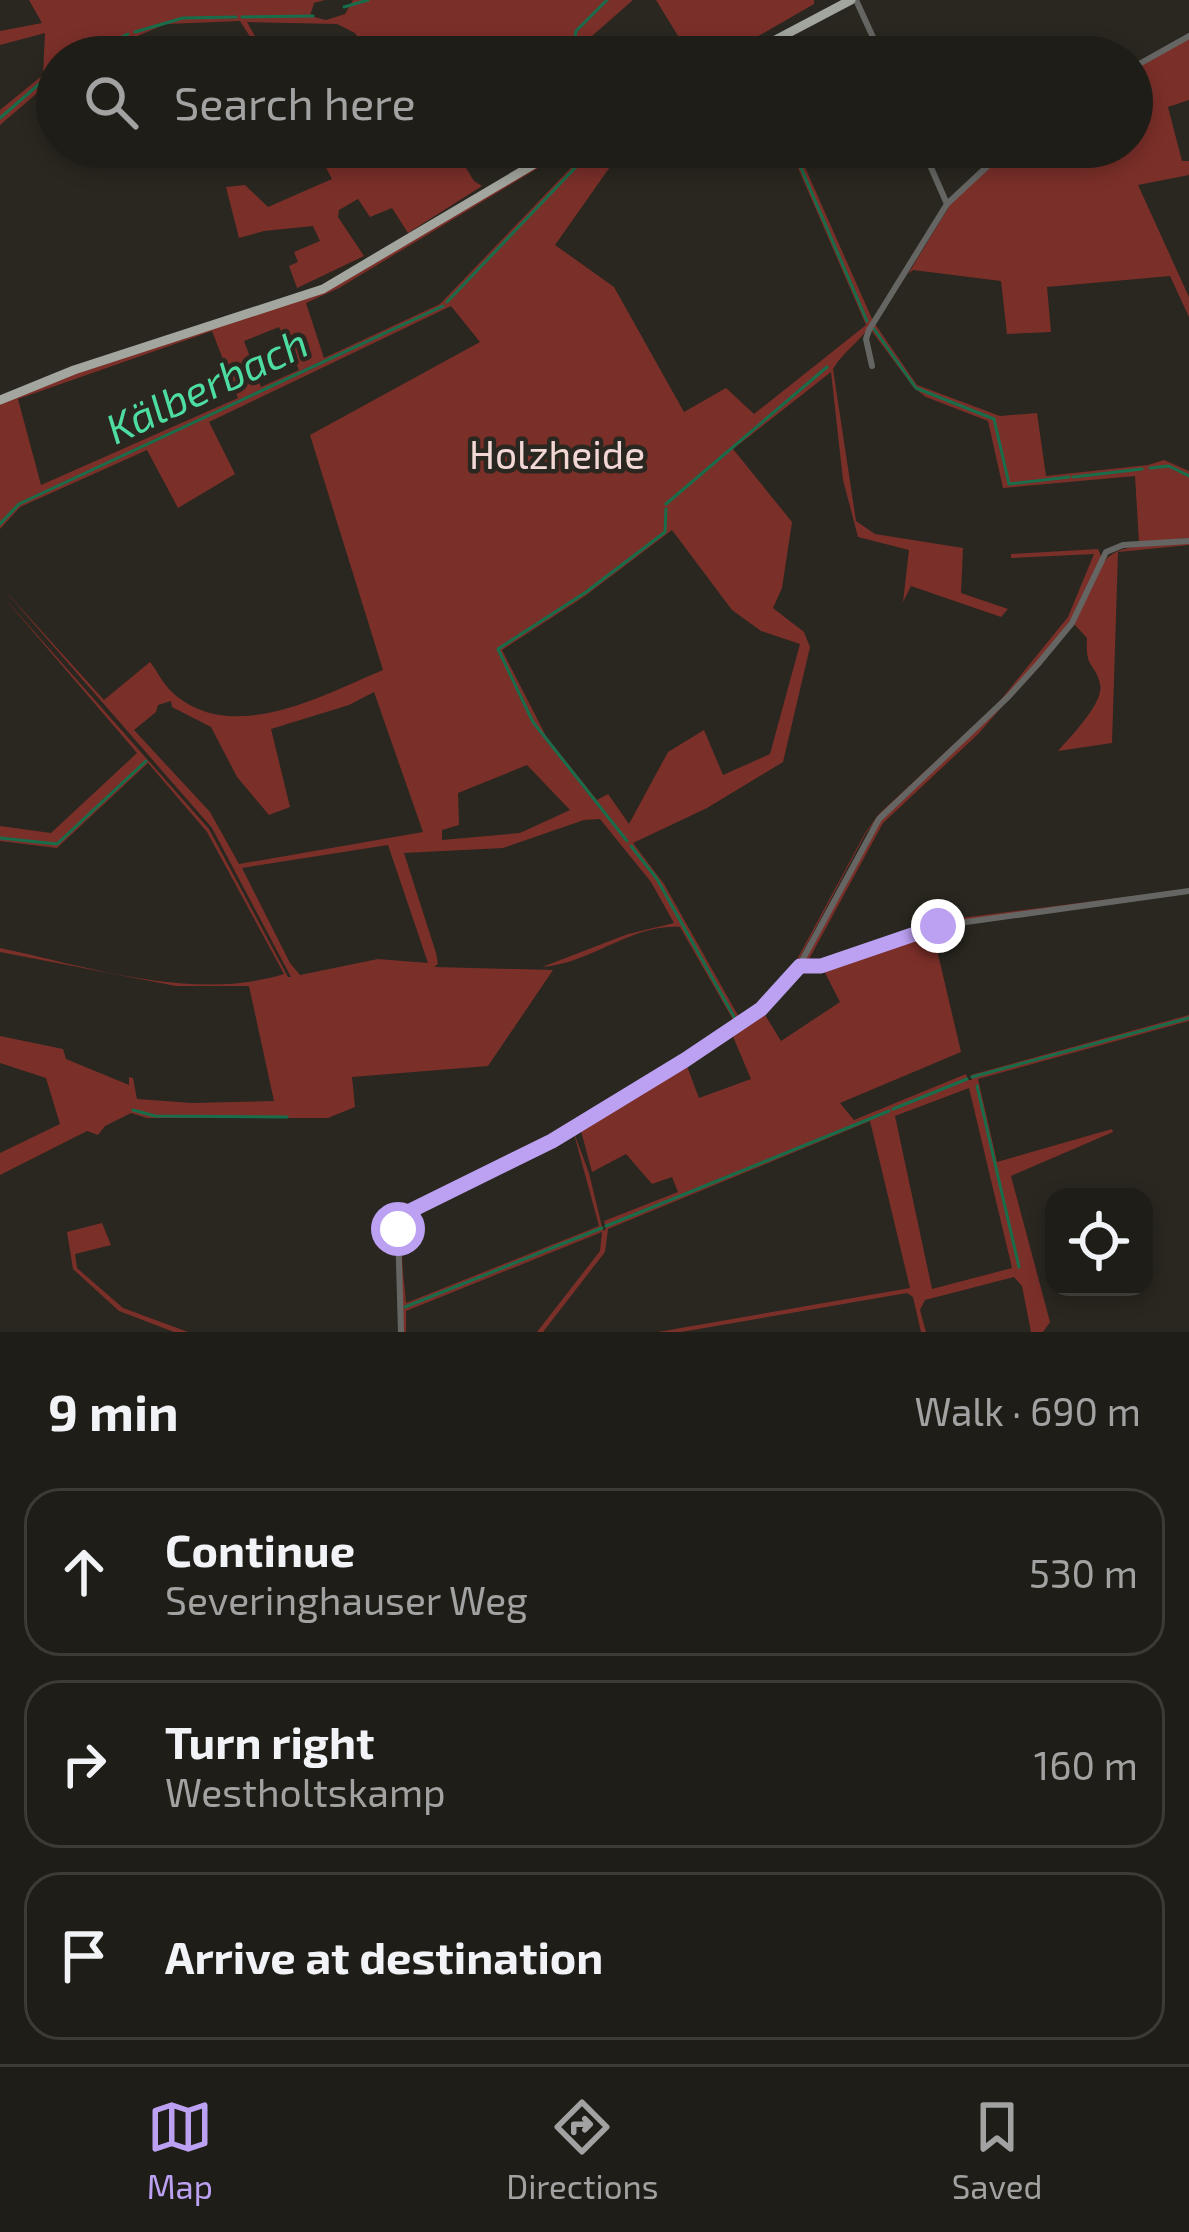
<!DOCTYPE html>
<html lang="en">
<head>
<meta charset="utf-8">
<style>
  body { margin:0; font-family:"Exo 2",sans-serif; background:#272620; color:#f1f3f6 }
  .controls { position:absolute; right:36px; bottom:36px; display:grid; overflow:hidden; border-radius:24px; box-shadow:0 6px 18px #0003 }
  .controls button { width:108px; height:108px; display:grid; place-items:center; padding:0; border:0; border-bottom:3px solid #3c3b36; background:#1f1d17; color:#f1f3f6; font:60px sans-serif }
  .stop { position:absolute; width:36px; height:36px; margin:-27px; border:9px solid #bca0f2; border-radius:50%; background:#fff }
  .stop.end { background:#bca0f2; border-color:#fff; box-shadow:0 3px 12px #0008 }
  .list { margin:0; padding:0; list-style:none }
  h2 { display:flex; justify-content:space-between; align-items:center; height:156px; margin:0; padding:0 48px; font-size:51px }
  h2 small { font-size:39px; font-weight:400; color:#a1a2a1 }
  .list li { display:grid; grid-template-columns:78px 1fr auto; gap:36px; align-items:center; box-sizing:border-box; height:168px; margin:0 24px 24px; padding:0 24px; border:3px solid #3c3b36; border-radius:36px }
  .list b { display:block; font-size:45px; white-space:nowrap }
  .list p { margin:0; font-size:39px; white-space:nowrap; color:#a1a2a1 }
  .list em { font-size:39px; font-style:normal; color:#a1a2a1 }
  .icon { flex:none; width:66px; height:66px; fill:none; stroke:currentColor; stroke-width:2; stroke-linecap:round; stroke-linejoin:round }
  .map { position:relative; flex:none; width:1189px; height:1332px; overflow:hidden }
  .search { position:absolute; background:#1f1d17; box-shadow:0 6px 18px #0003; left:36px; right:36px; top:36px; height:132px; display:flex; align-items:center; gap:30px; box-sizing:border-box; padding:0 42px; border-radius:66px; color:#a1a2a1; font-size:45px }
  .sheet { height:732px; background:#1f1d17 }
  nav { display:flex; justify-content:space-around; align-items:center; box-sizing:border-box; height:168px; border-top:3px solid #3c3b36; background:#1f1d17; font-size:33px; color:#a1a2a1 }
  nav a { display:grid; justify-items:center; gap:6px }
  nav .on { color:#bca0f2 }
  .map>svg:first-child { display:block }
  .green { fill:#7b2f29; fill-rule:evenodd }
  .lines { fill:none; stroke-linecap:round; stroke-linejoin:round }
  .stream { stroke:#186d4b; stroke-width:3 }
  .minor { stroke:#656663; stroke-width:6 }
  .major { stroke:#a2a69e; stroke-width:9 }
  .route { stroke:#bca0f2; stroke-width:15 }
  .labels { text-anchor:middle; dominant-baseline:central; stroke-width:9; stroke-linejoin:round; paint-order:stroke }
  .park-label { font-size:39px; fill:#f2d7d4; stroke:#29271f }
  .water-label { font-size:42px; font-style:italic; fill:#4edda1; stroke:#29271f }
</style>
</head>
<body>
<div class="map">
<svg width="1189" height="1332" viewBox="0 0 1189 1332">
  <rect width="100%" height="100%" fill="#29271f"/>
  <g class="green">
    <path d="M29,0H325L314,3L310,16L326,20L345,14L353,0H633L592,36L586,57H566L560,39L527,57H367L370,55L355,33L337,24L247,22L267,57H263L240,21L166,24L87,57H57V76L0,125V110L43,75L45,33L0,45V31L42,23Z"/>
    <path d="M656,0H814V4L722,57H691Z"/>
    <path d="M1189,38V100L1168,107L1182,161H1189V175L1138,185L1189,297V317L1170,276L1047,287L1051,332L1007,334L1001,281L913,270L908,274L950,205L1010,147H1132V70Z"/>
    <path d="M315,147H453L474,181L482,186L408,233L392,208L370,217L358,199L339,210L338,217L364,256L297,288L289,266L298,262L294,252L320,241L313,226L264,231L239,238L226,187L245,185L268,207L332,179Z"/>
    <path d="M567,147H573L339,288L306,303L324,358L440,304L591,147H624L555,245L614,287L684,412L726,388L754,414L866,325L789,147H796L873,321C863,340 844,350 833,369L856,521L875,534L963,548L961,593L1008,609L1001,617L911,586L903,602L909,550L858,537L843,480L831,372L733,449L792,522L782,588L773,608L804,632L810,647L783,762L707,808L633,843L664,884L740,1019L786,980L865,833L879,814L999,702L1068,617L1094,554L1011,558V554L1098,549L1101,556L1075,614L1037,663L1000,702L880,815L866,833L788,980L736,1025L680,927C631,924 590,964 542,967L628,934L674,923L651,882L600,819L584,820L503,848L404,853L436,953L438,964L434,967L553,970L488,1066L352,1077L355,1107L328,1118H147L131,1113L105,1126L98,1135L87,1131L0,1175V1153L60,1124L46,1078L0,1063V1036L63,1049L66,1059L129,1085V1077L133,1078L137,1099L192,1103L274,1101L249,986H176L0,952V948C90,967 193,1002 284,974L207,832L148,763L57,848L0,841V826L51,833L137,753L0,593L209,829L288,977H291L212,828L0,585L104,700L150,662C158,672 163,684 172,692C231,747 323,695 383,670L310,435L480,342L451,306L209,422L235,474L178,508L147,450L20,507L0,529V404L37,386L304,299ZM279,327L299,370L261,387L244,341ZM212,331L238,398L41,485L18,399ZM672,530L732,610L761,631L800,644L770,754L723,775L704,730L668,752L629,824L608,794L597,800L546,736L502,650L585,596ZM374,692L423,832L239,864L210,812L134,730L156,712L158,705L171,701L172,707L211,727L237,777L269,815L290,807L271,729L349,705ZM527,765L570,810L520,833L442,840V830L459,825L458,793ZM388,845L428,963L378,959L300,975L290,963L242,868Z"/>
    <path d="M875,324L917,385L1000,416L1037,413L1046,476L1148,465L1164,460L1189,471V538L1139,542L1135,476L1003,488L988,421L926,397L914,388L871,330Z"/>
    <path d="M1189,542V545L1118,552L1112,743L1058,751C1070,737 1105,702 1100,684C1095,662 1085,670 1087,638L1074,624C1111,541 1098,550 1189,542Z"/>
    <path d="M1038,666L978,734L883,823L808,961L840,956L937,921L1189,889L939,924L817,965L808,966L804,959L880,821Z"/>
    <path d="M927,931L934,937L961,1052L840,1103L854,1120L966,1074L968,1080H972L971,1075L1189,1015V1021L978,1079L997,1162L1112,1129L1113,1132L1011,1176L1050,1322L1043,1332H1031L1022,1286L1014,1277L925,1300L920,1310L926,1332H921L913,1297L907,1293L681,1332H658L910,1288L870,1121L608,1229L605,1252L543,1332H537L600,1251L602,1232L406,1311V1332H403L400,1233L406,1216L573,1130L589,1173L603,1231L606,1229L604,1221L678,1192L672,1177L652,1184L626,1154L592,1172L580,1127L685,1061L699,1098L751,1079L731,1032L762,1010L781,1041L840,1002L822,967ZM969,1088L1012,1268L932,1289L895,1116ZM574,1134L599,1226L406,1303C404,1271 393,1232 421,1210Z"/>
    <path d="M102,1223L111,1245L75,1254L77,1268L123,1308L188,1332H174L119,1311L73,1269L67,1232Z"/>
  </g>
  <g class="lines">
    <g class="stream">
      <path d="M344,7L368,0"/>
      <path d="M242,17L313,16"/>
      <path d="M135,32L183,18L236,17"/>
      <path d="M79,57L128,34"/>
      <path d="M572,57L576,31L607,0"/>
      <path d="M50,76L57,71"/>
      <path d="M0,118L45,79"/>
      <path d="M792,147L867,321"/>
      <path d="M447,302L595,147"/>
      <path d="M874,329L916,388L994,419L1009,484L1069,477"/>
      <path d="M1150,468L1169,466L1189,476"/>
      <path d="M1073,477L1142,469"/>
      <path d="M666,504L827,367"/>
      <path d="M0,524L19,504L443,306"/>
      <path d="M0,838L57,844L146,761"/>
      <path d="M627,841L533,722L498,649L586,592L665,532L666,509"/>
      <path d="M631,846L657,879L737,1022"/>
      <path d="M972,1077L1189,1018"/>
      <path d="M977,1086L1019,1267"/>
      <path d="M893,1109L967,1079"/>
      <path d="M133,1110L155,1116L287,1117"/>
      <path d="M606,1226L889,1111"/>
      <path d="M405,1307L602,1228"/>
    </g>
    <g class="minor">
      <path d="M856,0L882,57"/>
      <path d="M1132,68L1189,36"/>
      <path d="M922,147L947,204L1008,147"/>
      <path d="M872,366L866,339L869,330L947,204"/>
      <path d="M799,966H821L938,926L1189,891"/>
      <path d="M401,1332L398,1229L405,1214L552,1141L737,1026L783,989L799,966L879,819L1008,697L1038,664L1072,623L1106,552L1123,545L1189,541"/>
    </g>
    <g class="major">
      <path d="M743,57L851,0"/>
      <path d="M0,400L74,370L323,289L563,147"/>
    </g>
  </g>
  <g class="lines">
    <path class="route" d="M398,1229L405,1214L412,1210L552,1141L685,1060L761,1009L800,966H821L938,926"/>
  </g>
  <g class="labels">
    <g class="park-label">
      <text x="557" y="453">Holzheide</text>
    </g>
    <g class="water-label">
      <text transform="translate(206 384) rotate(-25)">Kälberbach</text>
    </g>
  </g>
</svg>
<div class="controls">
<button><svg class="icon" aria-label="locate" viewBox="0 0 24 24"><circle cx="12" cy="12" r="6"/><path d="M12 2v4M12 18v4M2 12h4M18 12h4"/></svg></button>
</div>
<div class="stop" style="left:398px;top:1229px"></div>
<div class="stop end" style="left:938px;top:926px"></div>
<div class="search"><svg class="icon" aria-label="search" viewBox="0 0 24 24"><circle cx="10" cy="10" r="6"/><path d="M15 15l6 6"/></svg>Search here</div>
</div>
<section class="sheet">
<h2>9 min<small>Walk · 690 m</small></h2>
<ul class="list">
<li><svg class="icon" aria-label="ahead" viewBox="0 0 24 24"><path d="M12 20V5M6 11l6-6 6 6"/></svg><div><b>Continue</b><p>Severinghauser Weg</p></div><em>530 m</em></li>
<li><svg class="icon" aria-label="right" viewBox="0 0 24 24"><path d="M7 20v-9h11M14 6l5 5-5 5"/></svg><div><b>Turn right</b><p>Westholtskamp</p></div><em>160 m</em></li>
<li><svg class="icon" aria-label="arrive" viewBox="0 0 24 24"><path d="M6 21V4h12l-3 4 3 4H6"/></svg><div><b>Arrive at destination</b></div></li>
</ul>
</section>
<nav>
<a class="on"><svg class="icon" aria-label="map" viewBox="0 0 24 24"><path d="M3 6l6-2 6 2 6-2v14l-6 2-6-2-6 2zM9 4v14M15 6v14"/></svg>Map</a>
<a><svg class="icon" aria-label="directions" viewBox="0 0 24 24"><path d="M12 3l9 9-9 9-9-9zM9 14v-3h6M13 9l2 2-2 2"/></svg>Directions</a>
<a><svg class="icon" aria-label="saved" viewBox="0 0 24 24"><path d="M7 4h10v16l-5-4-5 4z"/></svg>Saved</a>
</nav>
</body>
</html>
